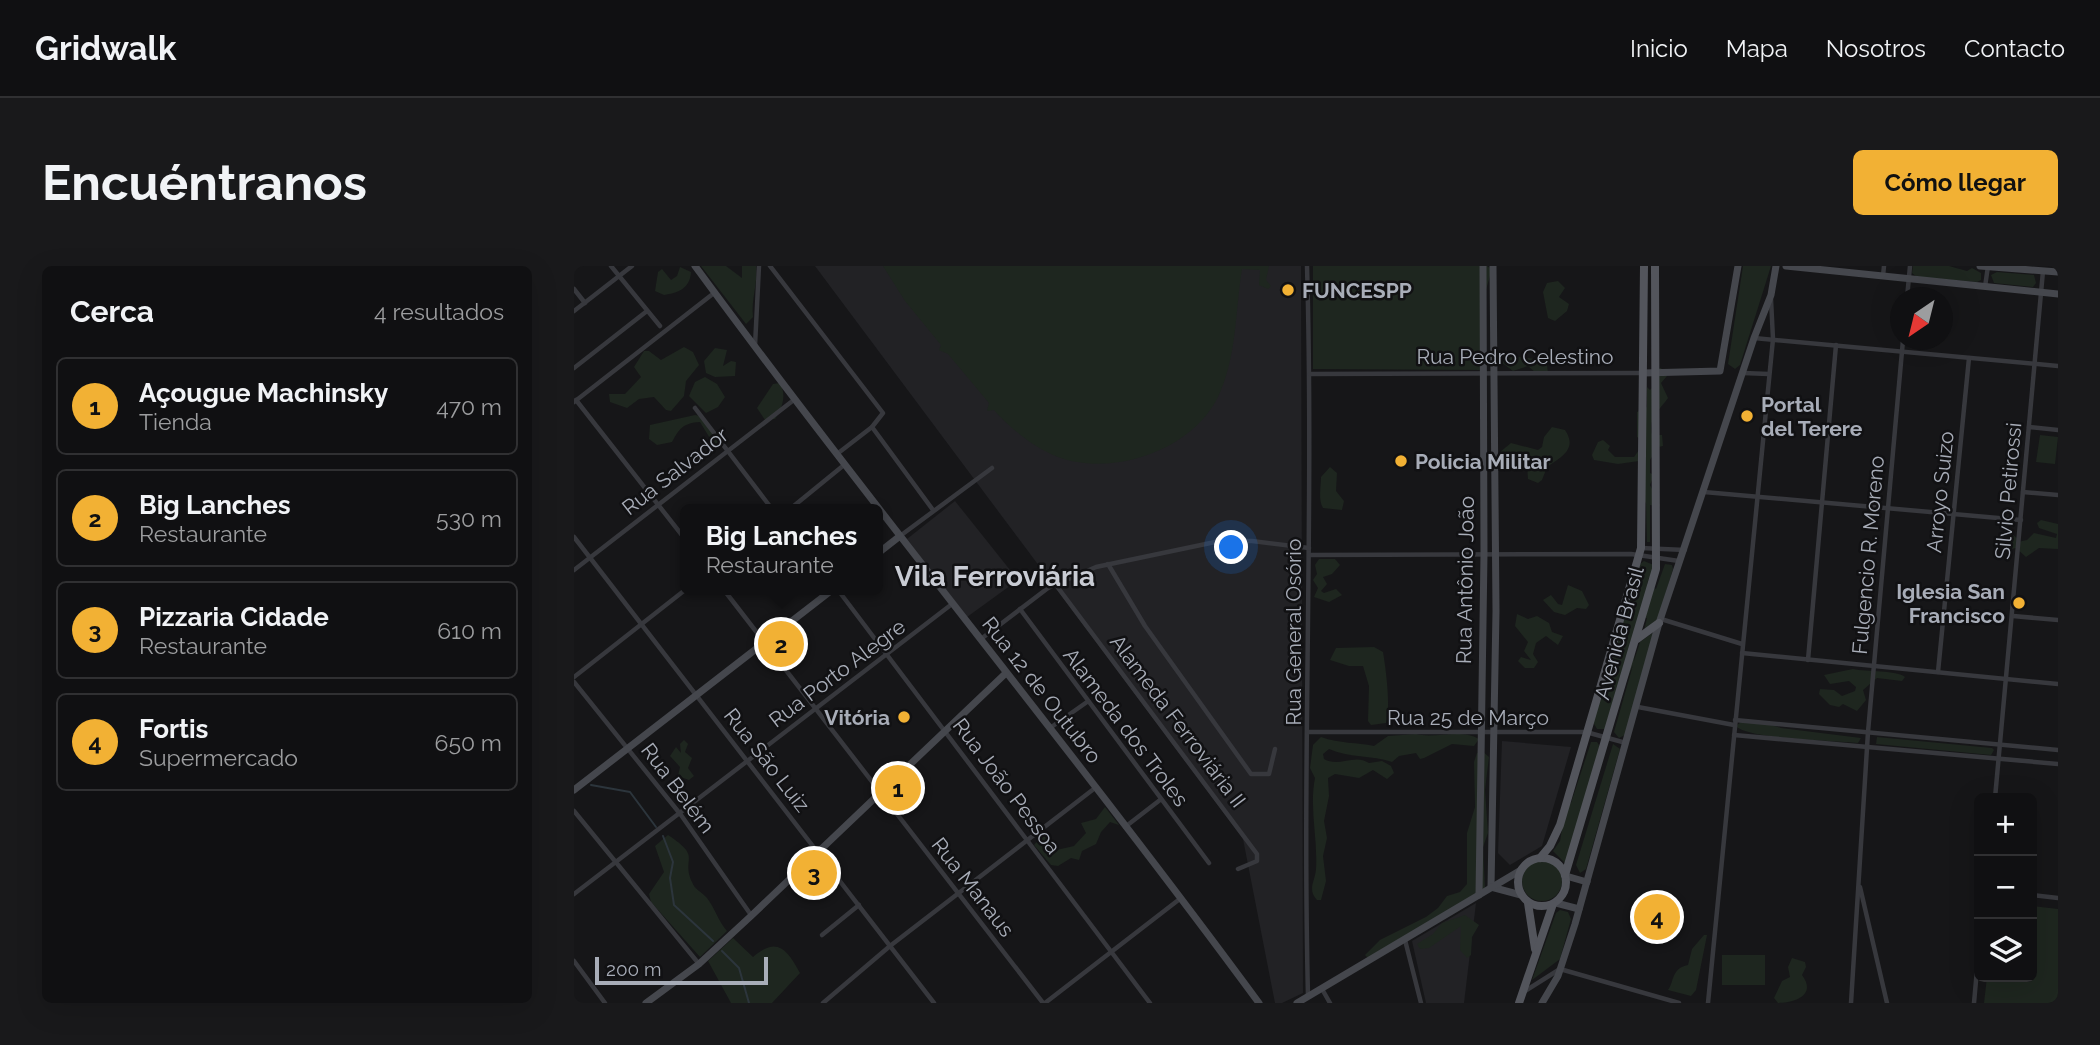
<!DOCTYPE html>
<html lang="es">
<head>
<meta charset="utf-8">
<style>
  body { margin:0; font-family:Raleway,sans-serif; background:#19191b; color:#f1f3f6 }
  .controls { position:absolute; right:21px; bottom:21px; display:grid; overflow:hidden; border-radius:10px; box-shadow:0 7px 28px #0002 }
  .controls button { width:63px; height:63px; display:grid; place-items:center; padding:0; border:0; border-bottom:2px solid #303032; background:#101012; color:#f1f3f6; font:35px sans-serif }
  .compass { position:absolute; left:1316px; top:21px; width:63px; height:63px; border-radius:50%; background:#101012; box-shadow:0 7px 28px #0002; rotate:215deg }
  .scale { position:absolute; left:21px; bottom:18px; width:173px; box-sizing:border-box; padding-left:7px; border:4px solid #a8adb8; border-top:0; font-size:19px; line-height:24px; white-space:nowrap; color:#a8adb8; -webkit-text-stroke:5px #111113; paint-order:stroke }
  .you { position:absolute; left:658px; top:282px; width:24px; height:24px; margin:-18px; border:5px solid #fff; border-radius:50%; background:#1a73e8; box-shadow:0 0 0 10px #1a73e833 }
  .badge { display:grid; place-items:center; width:46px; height:46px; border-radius:50%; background:#f2b134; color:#111; font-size:23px; font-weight:700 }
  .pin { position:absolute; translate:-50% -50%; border:4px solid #fff; box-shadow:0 2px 7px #0006 }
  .popup { position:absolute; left:106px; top:238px; width:203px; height:91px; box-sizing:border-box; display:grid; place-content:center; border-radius:10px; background:#101012; filter:drop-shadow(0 2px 5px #0005); font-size:23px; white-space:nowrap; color:#9c9d9f }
  .popup b { font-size:26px; color:#f1f3f6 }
  .popup::after { content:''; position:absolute; left:50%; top:100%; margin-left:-14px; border:14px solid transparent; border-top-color:#101012 }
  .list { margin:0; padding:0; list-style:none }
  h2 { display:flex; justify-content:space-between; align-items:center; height:91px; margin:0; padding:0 28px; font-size:30px }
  h2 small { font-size:23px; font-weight:400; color:#9c9d9f }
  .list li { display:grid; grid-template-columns:46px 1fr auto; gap:21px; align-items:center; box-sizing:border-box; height:98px; margin:0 14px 14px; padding:0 14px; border:2px solid #303032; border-radius:10px }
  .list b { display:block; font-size:26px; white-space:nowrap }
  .list p { margin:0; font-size:23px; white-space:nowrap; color:#9c9d9f }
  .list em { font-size:23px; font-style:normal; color:#9c9d9f }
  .icon { flex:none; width:38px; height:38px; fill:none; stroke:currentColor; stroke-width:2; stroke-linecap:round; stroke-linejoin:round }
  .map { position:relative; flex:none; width:1484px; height:737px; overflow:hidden; border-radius:10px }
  header { display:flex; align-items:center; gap:42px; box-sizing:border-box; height:98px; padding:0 35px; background:#101012; border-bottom:2px solid #303032 }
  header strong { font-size:33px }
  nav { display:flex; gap:38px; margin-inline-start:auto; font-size:24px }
  .intro { display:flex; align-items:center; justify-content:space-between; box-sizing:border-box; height:168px; padding:0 42px }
  h1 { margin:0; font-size:49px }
  .button { padding:18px 32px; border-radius:10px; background:#f2b134; color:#111; font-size:24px; font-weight:700 }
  main { display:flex; gap:42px; padding:0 42px }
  aside { flex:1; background:#101012; border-radius:10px; box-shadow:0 7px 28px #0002 }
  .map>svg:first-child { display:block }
  .built { fill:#222225 }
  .green { fill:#1e261f }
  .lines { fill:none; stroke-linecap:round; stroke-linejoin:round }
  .stream { stroke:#2c353c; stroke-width:2 }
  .street { stroke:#37383d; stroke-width:4.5 }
  .secondary { stroke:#45474d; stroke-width:7 }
  .primary { stroke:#53555c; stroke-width:8 }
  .poi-dot { fill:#f2b134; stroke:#111113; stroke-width:2.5 }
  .labels { text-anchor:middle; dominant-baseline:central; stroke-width:5; stroke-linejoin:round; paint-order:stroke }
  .poi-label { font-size:21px; font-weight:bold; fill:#a8adb8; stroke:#111113; text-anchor:start }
  .street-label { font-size:21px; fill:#a8adb8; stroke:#111113 }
  .district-label { font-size:28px; font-weight:bold; fill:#c9ccd4; stroke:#111113 }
</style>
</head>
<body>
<header>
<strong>Gridwalk</strong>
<nav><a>Inicio</a><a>Mapa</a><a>Nosotros</a><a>Contacto</a></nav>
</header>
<div class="intro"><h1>Encuéntranos</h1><a class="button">Cómo llegar</a></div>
<main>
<aside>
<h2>Cerca<small>4 resultados</small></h2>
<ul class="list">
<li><span class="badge">1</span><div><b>Açougue Machinsky</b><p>Tienda</p></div><em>470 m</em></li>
<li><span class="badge">2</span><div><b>Big Lanches</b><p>Restaurante</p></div><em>530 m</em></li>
<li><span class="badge">3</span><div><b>Pizzaria Cidade</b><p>Restaurante</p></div><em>610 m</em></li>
<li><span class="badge">4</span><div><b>Fortis</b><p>Supermercado</p></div><em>650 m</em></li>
</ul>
</aside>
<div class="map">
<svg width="1484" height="737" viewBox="0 0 1484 737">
  <rect width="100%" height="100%" fill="#161618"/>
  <g class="built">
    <path d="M241,0H727L729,727L708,737H701L669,573Z"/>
    <path d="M381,235L444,314L393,351L333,273Z"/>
    <path d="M928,475L997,481L968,580L936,599L924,587Z"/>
    <path d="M902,637L890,737H852L838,675Z"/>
  </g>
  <g class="green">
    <path d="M127,0H152L168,12V0H182C184,18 177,33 179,51L172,58Z"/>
    <path d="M309,0H695L692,14L697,20L694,23L685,19L686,4L668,3C661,46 663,93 643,133C616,185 538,211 484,191C460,182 437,163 420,144L413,145L415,137L374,88L365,84L367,79L331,35Z"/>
    <path d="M739,0H913L918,3L912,24L908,104L739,103Z"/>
    <path d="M1169,0H1197L1166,99L1161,103L1154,98Z"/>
    <path d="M1339,0H1375L1393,5L1398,2L1407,7V14L1403,16L1343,11L1338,7Z"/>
    <path d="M106,1L117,6C116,22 105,27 90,29L81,25L84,6L88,3L97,14L103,10Z"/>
    <path d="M1423,6L1460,9L1462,17L1459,21L1420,17L1417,9Z"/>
    <path d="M984,15L991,22L985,31L995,38L993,45L981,55L974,52L969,26L973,17Z"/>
    <path d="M110,81L119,86L125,99L112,115L110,130L97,145L92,144L80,131L65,133L53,142L36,136L35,128H51L67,111L60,101L70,85H75L87,94Z"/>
    <path d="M141,82L153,84L149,100L157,95L162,96L161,110L141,111L132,107L130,95Z"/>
    <path d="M939,90L962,93L973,99L974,107L963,108L954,100L939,105L927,96Z"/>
    <path d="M1082,102H1087L1093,110L1087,117L1094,132C1085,145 1074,151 1078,169H1088L1089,180L1084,181L1076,194V207L1080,209L1076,219L1086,239L1085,241L1076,239V276H1073L1072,237L1069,234L1072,194L1044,198L1020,194L1018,189L1024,176L1029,174L1036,180L1034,184L1041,191H1060L1065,184L1072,182V176L1063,171V146L1073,141V121L1076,124L1080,120Z"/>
    <path d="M131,111L143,118L151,131L144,141L132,147L115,130L121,116Z"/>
    <path d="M206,117C213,129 208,143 201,153L191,154L183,142L199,118Z"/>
    <path d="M121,149L126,150L147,178L140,179L126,156C109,157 105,163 98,176L83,179L75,173L76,159Z"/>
    <path d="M978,161L991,164C1004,183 987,191 973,201L968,214L964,217L954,213L953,199L943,196L928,200L925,196L926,186L937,177L964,184L968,181L970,171Z"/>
    <path d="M1466,169L1484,171L1481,198L1462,196Z"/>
    <path d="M756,201L763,207L762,225L770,235L768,244L749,242C744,234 747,220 747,211Z"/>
    <path d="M1467,254L1484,258V283L1465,282L1452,291L1442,282L1437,283L1439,269L1443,272L1442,281L1444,276L1453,274L1460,267L1482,272L1483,268L1465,262L1463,257Z"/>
    <path d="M761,293L766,299L758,308L749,311L753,318L747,325L750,327L762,323L768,329L755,336L740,331L744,322L739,314L743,308L741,299L745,293Z"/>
    <path d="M1070,295L1082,300L1080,310L1075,312L1073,318L1082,323L1091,298L1098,299L1099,303L1084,353L1070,365L1073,352L1064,351L1060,395L1066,376L1080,366L1051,469L1045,472L1040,466L1059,399L1032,463H1023L1019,456L1066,298Z"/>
    <path d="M994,319L1008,325L1015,339L1012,343L1003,342L991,349L980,346L969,334L977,329L984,338L988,339Z"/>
    <path d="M943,348L954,353L963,350L975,357L978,366L989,370L984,379L972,370L962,377L959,388L964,396L960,402H951L944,395L947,391L957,394L950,385L954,376L941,360Z"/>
    <path d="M800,381L809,386C812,404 817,442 812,457L797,459L794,455L795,420L789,400H775L756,394L762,382Z"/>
    <path d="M1279,403C1293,406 1323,404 1331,411L1328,415L1303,412L1289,424L1292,434L1283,445L1269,438L1265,441L1256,439L1245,428L1246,423L1260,424L1268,430L1281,425L1282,421L1275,415L1256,418L1250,409Z"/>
    <path d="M1167,456L1192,457L1207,462L1287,472L1284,477C1263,475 1172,473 1162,460Z"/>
    <path d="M842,468C861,473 887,462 905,473L900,480L878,478L850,492L846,493L842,487L825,490L818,496C798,489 774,492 755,483L749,488L750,493C765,502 780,487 795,497L808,495L817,500L820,507L813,513L799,504L785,512L761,508L754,512L755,530L750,555L753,572L749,590L752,615L747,634H743C733,623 741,616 742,603C744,573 735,542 741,512L736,502L739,479L747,471C766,478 783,476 800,480L814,470Z"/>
    <path d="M1303,471L1418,482L1420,484L1417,489L1302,478Z"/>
    <path d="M110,474L114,478L111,486L118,492L114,502L120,510L115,514L104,510L106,501L96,490L102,481L107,487L106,478Z"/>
    <path d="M1017,476H1023L1026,481L992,598L979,585L986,575L992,540L997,537Z"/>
    <path d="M1039,478L1046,483L1012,603L1006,607L1002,599Z"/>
    <path d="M908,485L915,491L911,524L914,567L909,581L911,623L795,693L791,689L806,674L852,651L864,642L873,630L886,626L893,618V567L901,541L900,496L903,487Z"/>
    <path d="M531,541L545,559L536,556L527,566L522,578L508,585L505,594L497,592L484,600L477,599L460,579L469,569L475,570L477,574L473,581L478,585L500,580L512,567L507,557L522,553Z"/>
    <path d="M94,569C129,592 107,591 118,616C121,624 127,625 133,632C141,642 144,655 153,665L126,691L77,636L75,628L90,606L81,580Z"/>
    <circle cx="968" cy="615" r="20"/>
    <path d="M1458,640L1484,643V737H1410L1413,711H1458Z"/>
    <path d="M986,644L994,646L997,653L986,693L958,714L982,647Z"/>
    <path d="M891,649L905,659L898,671L897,689L893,692L886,684L887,660L855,682L846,683L843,678L859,668L868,657Z"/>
    <path d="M1130,669H1133L1122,724L1117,730L1094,724C1100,717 1097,702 1114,699L1118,683Z"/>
    <path d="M159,672L179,691C203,670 213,683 226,707L198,737H157L134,695Z"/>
    <rect x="1148" y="689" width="43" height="30"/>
    <path d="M1218,692L1231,696L1232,701L1228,709C1243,729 1221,737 1204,737L1200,732L1208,715L1216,711L1214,701Z"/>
  </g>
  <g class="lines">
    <g class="stream">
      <path d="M17,519L56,526L82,561"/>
      <path d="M89,570L99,596L96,612L100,639L139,675"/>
      <path d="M148,685L165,702L175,737"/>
    </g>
    <g class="street">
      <path d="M37,0L86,60"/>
      <path d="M196,0L309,147L298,161L263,188"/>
      <path d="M733,0C740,243 728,487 734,730"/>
      <path d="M1309,10L1310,0"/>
      <path d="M1411,21L1414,0"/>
      <path d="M0,23L11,37"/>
      <path d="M1333,32L1336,0"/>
      <path d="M0,45L58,0"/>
      <path d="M1180,72L1484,100"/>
      <path d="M181,80L185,0"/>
      <path d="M0,102L73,45"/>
      <path d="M1169,107L1195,108"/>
      <path d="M736,108L1068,107"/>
      <path d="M2,134L111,273"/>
      <path d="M0,136L140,27"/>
      <path d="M121,142L198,243"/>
      <path d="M298,161L359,244"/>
      <path d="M1455,161L1484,164"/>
      <path d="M1130,226L1447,254"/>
      <path d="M1449,226L1484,229"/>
      <path d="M216,243L270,199"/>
      <path d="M326,270L418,202"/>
      <path d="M0,271L360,737"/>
      <path d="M1067,282L1111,284"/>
      <path d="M735,289L1057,288L1105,295"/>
      <path d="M534,298L571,360L677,508H695L701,483"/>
      <path d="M0,304L221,133"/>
      <path d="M482,319L683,588V595L664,603"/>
      <path d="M150,324L469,737"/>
      <path d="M264,324L576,737"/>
      <path d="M446,343L635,597"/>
      <path d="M1439,350L1484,354"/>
      <path d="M1087,353L1168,378"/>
      <path d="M407,373L474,322L522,301L646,275H678L735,282"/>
      <path d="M1168,387L1484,418"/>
      <path d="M1234,394L1262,79"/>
      <path d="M1364,406L1395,92"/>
      <path d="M0,411L111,324"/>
      <path d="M0,416L107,549L177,649"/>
      <path d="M1064,441L1160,459"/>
      <path d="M1161,454L1484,484"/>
      <path d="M476,462L513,436"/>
      <path d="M734,466H1012L1052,477"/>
      <path d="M1160,469L1484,498"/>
      <path d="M1421,532L1469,5"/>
      <path d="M0,545L125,698"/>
      <path d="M551,561L586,534"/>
      <path d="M1286,621L1313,737"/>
      <path d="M0,628L378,338"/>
      <path d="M1458,629L1484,632"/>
      <path d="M248,669L285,639"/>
      <path d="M831,674L847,737"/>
      <path d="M0,695L31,737"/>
      <path d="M748,723L756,737"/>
      <path d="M951,725L986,703L1105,737"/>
      <path d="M249,737L316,680L521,522"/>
      <path d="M471,737L607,632"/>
      <path d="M1134,737L1199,73L1197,33"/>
      <path d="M1277,737L1294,466L1329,74"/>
      <path d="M1400,737L1405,681"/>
    </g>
    <g class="secondary">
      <path d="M121,0C304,249 502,488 685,737"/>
      <path d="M1212,0L1484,28"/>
      <path d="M1406,0L1484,6"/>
      <path d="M1069,107L1146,105L1164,0"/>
      <path d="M303,288L326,270"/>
      <path d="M0,524L258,324"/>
      <path d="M992,610L1013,616"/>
      <path d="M917,621L922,345L919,0"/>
      <path d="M917,621L947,629"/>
      <path d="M905,629L910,288L909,0"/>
      <path d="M982,637L1005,643"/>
      <path d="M72,737L125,698L177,650L432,407"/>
      <path d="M723,737L947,604"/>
      <path d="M968,737L984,710L1001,658L1085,357L1180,72L1197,29L1202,0"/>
    </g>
    <g class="primary">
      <path d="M1063,373L1085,357"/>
      <circle cx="968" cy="616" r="24"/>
      <path d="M966,592L976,580L986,559L1067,282L1070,0"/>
      <path d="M991,609L1082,303L1081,0"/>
      <path d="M954,637L961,683"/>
      <path d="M945,737L979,638"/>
    </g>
  </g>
  <g class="poi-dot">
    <circle cx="714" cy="24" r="7"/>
    <circle cx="1173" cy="150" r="7"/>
    <circle cx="827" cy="195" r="7"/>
    <circle cx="1445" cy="337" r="7"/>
    <circle cx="330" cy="451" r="7"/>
  </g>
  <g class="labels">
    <g class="poi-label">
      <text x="728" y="24">FUNCESPP</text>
      <text x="1187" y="138">Portal<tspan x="1187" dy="24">del Terere</tspan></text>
      <text x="841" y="195">Policia Militar</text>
      <text x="1431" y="325" text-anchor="end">Iglesia San<tspan x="1431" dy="24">Francisco</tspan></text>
      <text x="316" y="451" text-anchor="end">Vitória</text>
    </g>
    <g class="street-label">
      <text x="941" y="90">Rua Pedro Celestino</text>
      <text transform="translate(101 205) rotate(-38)">Rua Salvador</text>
      <text transform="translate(1434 225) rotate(-85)">Silvio Petirossi</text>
      <text transform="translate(1366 226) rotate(-84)">Arroyo Suizo</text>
      <text transform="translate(1294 289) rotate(-85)">Fulgencio R. Moreno</text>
      <text transform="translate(891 314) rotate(-89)">Rua Antônio João</text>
      <text transform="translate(719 366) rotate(-90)">Rua General Osório</text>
      <text transform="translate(1045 367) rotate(-75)">Avenida Brasil</text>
      <text transform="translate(263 407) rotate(-37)">Rua Porto Alegre</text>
      <text transform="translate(468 424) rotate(52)">Rua 12 de Outubro</text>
      <text x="894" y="451">Rua 25 de Março</text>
      <text transform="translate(604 455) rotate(53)">Alameda Ferroviária II</text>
      <text transform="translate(552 461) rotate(53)">Alameda dos Troles</text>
      <text transform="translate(193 494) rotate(52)">Rua São Luiz</text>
      <text transform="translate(433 520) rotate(53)">Rua João Pessoa</text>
      <text transform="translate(104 522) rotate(53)">Rua Belém</text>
      <text transform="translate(399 621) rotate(52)">Rua Manaus</text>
    </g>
    <g class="district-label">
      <text x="421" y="310">Vila Ferroviária</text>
    </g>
  </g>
</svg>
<div class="controls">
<button>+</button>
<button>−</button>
<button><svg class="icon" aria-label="layers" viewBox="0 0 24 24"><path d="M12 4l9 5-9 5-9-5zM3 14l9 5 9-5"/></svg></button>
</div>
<svg class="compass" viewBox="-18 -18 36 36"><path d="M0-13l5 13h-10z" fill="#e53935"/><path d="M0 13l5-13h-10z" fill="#9c9d9f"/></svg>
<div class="scale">200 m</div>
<div class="you"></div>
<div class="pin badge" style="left:324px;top:522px">1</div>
<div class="pin badge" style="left:207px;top:378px">2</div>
<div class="popup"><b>Big Lanches</b>Restaurante</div>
<div class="pin badge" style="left:240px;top:607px">3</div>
<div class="pin badge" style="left:1083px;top:651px">4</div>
</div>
</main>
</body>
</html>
